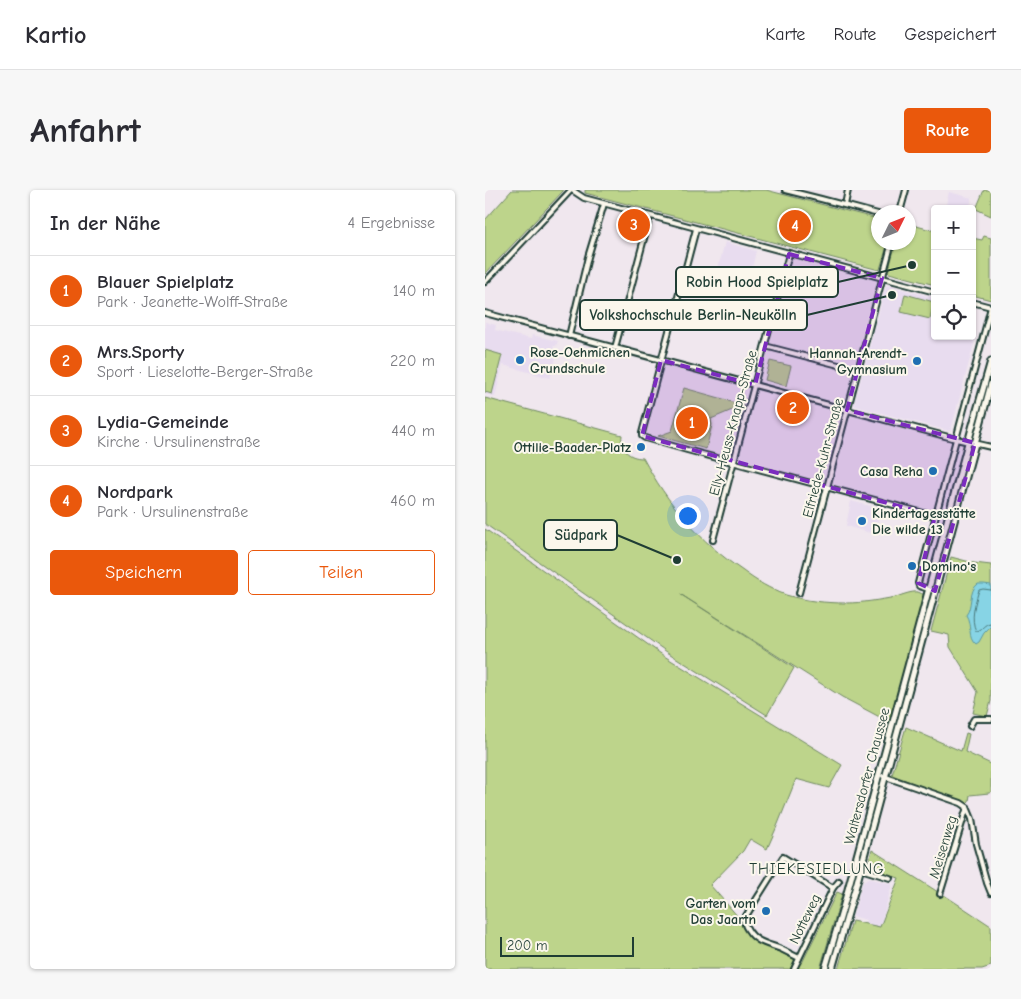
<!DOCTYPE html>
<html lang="de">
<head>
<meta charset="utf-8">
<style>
  body { margin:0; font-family:"Comic Neue",sans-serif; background:#f7f7f7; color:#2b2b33 }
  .controls { position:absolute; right:15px; top:15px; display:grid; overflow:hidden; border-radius:5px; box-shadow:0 1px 4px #0004 }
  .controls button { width:45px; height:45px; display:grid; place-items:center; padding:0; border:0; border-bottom:1px solid #e1e1e2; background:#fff; color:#2b2b33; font:25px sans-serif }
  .compass { position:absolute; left:386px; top:15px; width:45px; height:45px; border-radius:50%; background:#fff; box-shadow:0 1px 4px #0004; rotate:47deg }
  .scale { position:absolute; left:15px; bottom:12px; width:134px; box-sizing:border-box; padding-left:5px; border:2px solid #1f3d34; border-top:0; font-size:14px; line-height:18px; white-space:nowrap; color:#1f3d34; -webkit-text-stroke:4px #fbf7ec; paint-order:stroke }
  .you { position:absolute; left:202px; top:325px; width:18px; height:18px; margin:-12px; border:4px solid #fff; border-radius:50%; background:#1a73e8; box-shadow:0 0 0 8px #1a73e833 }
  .badge { display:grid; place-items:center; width:32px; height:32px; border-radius:50%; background:#ea580c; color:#fff; font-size:16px; font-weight:700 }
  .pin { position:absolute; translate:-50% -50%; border:2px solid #fff; box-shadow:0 1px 5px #0006 }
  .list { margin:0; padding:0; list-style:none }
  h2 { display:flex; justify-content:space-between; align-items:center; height:65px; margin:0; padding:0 20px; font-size:21px }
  h2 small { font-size:16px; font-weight:400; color:#7c7c81 }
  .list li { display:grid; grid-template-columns:32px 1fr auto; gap:15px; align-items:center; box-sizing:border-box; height:70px; padding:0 20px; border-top:1px solid #e1e1e2 }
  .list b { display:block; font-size:19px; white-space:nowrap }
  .list p { margin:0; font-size:16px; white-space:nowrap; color:#7c7c81 }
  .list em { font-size:16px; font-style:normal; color:#7c7c81 }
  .actions { display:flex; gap:10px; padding:15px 20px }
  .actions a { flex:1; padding:11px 0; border:1px solid #ea580c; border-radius:5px; text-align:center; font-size:18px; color:#ea580c }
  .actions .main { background:#ea580c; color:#fff }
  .icon { flex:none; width:28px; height:28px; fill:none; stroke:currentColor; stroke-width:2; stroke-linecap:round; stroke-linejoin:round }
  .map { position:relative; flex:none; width:506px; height:779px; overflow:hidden; border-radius:5px }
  header { display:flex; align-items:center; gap:30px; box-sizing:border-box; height:70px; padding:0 25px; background:#fff; border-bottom:1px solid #e1e1e2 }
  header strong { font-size:24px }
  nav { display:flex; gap:28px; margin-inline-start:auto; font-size:18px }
  .intro { display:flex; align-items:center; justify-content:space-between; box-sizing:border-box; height:120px; padding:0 30px }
  h1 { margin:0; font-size:35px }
  .button { padding:12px 22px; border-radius:5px; background:#ea580c; color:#fff; font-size:18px; font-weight:700 }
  main { display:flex; gap:30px; padding:0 30px }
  aside { flex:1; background:#fff; border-radius:5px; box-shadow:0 1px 4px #0004 }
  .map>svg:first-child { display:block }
  .built { fill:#e8dcef }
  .green { fill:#bdd48b; stroke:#6e8860 }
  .water { fill:#87d4e5; stroke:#5d989e }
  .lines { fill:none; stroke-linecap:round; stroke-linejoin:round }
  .shore { stroke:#49797b; stroke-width:1 }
  .minor-casing { stroke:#1f3d34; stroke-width:8 }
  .secondary-casing { stroke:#1f3d34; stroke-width:9 }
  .minor { stroke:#fbf7ec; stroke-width:4 }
  .secondary { stroke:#fbf7ec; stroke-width:5 }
  .marked { fill:#7b2cbf; fill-opacity:0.2; stroke:#7b2cbf; stroke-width:4; stroke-dasharray:10 6; stroke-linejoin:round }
  .poi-dot { fill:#1f6fb2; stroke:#fbf7ec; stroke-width:2 }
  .labels { text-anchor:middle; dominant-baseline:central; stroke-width:4; stroke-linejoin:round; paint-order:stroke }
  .poi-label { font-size:14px; font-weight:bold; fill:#1f3d34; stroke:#fbf7ec; text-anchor:end }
  .street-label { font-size:14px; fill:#1f3d34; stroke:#fbf7ec }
  .neighbourhood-label { font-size:15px; letter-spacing:1px; fill:#1f3d34; stroke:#fbf7ec }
  .leader { fill:none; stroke:#1f3d34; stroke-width:2 }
  .callout-dot { fill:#1f3d34; stroke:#fbf7ec; stroke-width:2 }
  .callout { fill:#fbf7ec; stroke:#1f3d34; stroke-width:2 }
  .callout-label { font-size:15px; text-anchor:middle; font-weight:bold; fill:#1f3d34 }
</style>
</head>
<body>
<header>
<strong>Kartio</strong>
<nav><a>Karte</a><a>Route</a><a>Gespeichert</a></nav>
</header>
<div class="intro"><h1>Anfahrt</h1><a class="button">Route</a></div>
<main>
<aside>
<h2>In der Nähe<small>4 Ergebnisse</small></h2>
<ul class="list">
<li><span class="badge">1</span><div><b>Blauer Spielplatz</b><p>Park · Jeanette-Wolff-Straße</p></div><em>140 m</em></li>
<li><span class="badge">2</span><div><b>Mrs.Sporty</b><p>Sport · Lieselotte-Berger-Straße</p></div><em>220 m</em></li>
<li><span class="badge">3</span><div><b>Lydia-Gemeinde</b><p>Kirche · Ursulinenstraße</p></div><em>440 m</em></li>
<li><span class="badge">4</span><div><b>Nordpark</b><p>Park · Ursulinenstraße</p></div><em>460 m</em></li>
</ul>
<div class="actions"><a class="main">Speichern</a><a>Teilen</a></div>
</aside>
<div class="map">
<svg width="506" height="779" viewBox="0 0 506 779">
  <rect width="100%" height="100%" fill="#f0e7ee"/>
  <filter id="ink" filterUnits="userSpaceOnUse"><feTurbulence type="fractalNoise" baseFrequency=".02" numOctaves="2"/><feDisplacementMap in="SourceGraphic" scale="10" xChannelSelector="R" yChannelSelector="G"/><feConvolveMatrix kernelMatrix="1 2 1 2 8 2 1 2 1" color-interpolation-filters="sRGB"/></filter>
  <g filter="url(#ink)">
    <g class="built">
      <path d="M464,2L487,8L484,19H460Z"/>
      <path d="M240,52L271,61L265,87L233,78Z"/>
      <path d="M402,95L450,108V146H487V145L491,146L466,240L464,241L370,216L369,214L401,96Z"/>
      <path d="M0,132L11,135L10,140L46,149L47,145L73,151L71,156H69L68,158L71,159L69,164L72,165L65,188L18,175L10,207L0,204Z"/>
      <path d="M366,311L396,319L389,344L361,336Z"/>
      <path d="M383,688L407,694L395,738L380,734L381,730L368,726L378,691Z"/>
    </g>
    <g class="green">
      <path d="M27,0H79L0,84V30Z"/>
      <path d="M100,0H281L393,29V52L403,53L395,79L394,80L100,3Z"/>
      <path d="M499,0H506V26L491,19Z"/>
      <path d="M424,34L450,41V95L404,83L403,82L411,53L423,52Z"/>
      <path d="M499,46L506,48V110L487,105V48L497,50Z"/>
      <path d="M420,104L449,112L445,129L416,122Z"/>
      <path d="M0,160L17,165L7,204L0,202Z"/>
      <path d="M285,171L306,176L301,196L280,190Z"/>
      <path d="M199,198L242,210L243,211L259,215L226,229L227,235L221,259L173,246L187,241Z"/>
      <path d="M0,208L137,245C135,259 143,268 158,268C182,313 215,352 258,381C271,391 285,399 301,405C321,411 341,413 361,413C378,413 394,410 411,407C417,405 427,401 433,402C435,403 438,404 440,405L404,532L357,507L195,404L309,478L282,525L182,462L0,334Z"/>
      <path d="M0,339L179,466L357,575L344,598L311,589L293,634L282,659L265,649L258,661L225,695L255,729L266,748L317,773L352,702L357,704L335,779H0Z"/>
      <path d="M466,367L489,373L506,375V511L502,526L488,523L493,502L465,457L464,445L446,441Z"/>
      <path d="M421,537L476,561L481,543L484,544L480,562L506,574V602L504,603L485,605L484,611L482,613H480L407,585Z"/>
      <path d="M387,660L453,702L452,703L458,706L459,705L506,736V776L497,779H353L367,731L395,737L414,688L386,679L387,677L384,671Z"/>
    </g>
    <path class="water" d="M493,394H499L506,395V436L499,443L494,452L491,454C482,447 487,434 481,425C488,417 483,401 493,394Z"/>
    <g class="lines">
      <path class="shore" d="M506,400L498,399L494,400C490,413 485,429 491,441C497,441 499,433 506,433"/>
      <defs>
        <g id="minor">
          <path d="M87,0L99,8L450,102"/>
          <path d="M300,0L336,9L393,24"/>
          <path d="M360,15L363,0"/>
          <path d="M415,22L421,0"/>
          <path d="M211,39L157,243V246L160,248L202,260L450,326"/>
          <path d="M0,92L86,0"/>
          <path d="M487,112L506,117"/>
          <path d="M0,123L471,249L506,257"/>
          <path d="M84,146L103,67L119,14"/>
          <path d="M280,156L373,180"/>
          <path d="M130,158L165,26"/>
          <path d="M228,350L304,64"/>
          <path d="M450,401L434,396L433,393L506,117"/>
          <path d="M314,403L407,52"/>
          <path d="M485,536L489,529H506"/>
          <path d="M398,586L476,613L482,617L487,629L491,654L502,693L506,703"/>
          <path d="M369,677L405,688"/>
          <path d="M455,704L482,617"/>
          <path d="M314,768C308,765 302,762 296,759C284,754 271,753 263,740C260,736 259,734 259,729L298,667L348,698"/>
          <path d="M309,779L348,698L354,691"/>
        </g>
        <g id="secondary">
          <path d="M340,779L358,718L487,238L506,171"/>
          <path d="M347,779L372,692L506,194"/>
        </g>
      </defs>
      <use href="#minor" class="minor-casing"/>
      <use href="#secondary" class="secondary-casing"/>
      <use href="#minor" class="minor"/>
      <use href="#secondary" class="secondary"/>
    </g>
  </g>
  <path class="marked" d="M304,64L397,88L362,220L490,253L450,401L433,393L450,326L157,246L176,170L270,195Z"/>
  <g class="poi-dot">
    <circle cx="35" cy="170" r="5"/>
    <circle cx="432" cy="171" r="5"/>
    <circle cx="156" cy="257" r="5"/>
    <circle cx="448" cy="281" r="5"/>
    <circle cx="377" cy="331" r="5"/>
    <circle cx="427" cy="376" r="5"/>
    <circle cx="281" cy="721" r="5"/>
  </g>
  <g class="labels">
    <g class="poi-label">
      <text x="45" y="162" text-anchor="start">Rose-Oehmichen<tspan x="45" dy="16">Grundschule</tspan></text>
      <text x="422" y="163">Hannah-Arendt-<tspan x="422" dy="16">Gymnasium</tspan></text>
      <text x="146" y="257">Ottilie-Baader-Platz</text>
      <text x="438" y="281">Casa Reha</text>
      <text x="387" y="323" text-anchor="start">Kindertagesstätte<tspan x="387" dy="16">Die wilde 13</tspan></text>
      <text x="437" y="376" text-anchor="start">Domino's</text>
      <text x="271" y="713">Garten vom<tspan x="271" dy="16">Das Jaartn</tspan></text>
    </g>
    <g class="street-label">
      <text transform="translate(248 233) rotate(-75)">Elly-Heuss-Knapp-Straße</text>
      <text transform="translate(338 268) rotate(-75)">Elfriede-Kuhr-Straße</text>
      <text transform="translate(382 586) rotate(-75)">Waltersdorfer Chaussee</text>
      <text transform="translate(458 657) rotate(-73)">Meisenweg</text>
      <text transform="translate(320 729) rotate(-64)">Notteweg</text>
    </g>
    <g class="neighbourhood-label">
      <text x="332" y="679">THIEKESIEDLUNG</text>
    </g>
  </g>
  <path class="leader" d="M427 75L353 92M407 105L322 125M192 370L132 345"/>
  <g class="callout-dot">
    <circle cx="427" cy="75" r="5"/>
    <circle cx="407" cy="105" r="5"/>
    <circle cx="192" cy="370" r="5"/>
  </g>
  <g class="callout">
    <rect x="191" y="77" width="162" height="30" rx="5"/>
    <rect x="95" y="110" width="227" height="30" rx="5"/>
    <rect x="59" y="330" width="73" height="30" rx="5"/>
  </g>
  <g class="callout-label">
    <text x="272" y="97">Robin Hood Spielplatz</text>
    <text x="208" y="130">Volkshochschule Berlin-Neukölln</text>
    <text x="96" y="350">Südpark</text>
  </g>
</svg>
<div class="controls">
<button>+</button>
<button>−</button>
<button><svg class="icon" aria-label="locate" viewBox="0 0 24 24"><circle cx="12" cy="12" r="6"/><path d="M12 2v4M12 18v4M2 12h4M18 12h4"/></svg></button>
</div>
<svg class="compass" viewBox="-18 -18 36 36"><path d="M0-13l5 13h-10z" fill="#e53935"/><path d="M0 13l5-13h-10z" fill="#7c7c81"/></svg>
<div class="scale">200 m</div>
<div class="you"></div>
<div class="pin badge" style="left:207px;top:233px">1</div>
<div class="pin badge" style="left:308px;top:218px">2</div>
<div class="pin badge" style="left:149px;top:35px">3</div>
<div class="pin badge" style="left:310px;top:36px">4</div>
</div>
</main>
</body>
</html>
